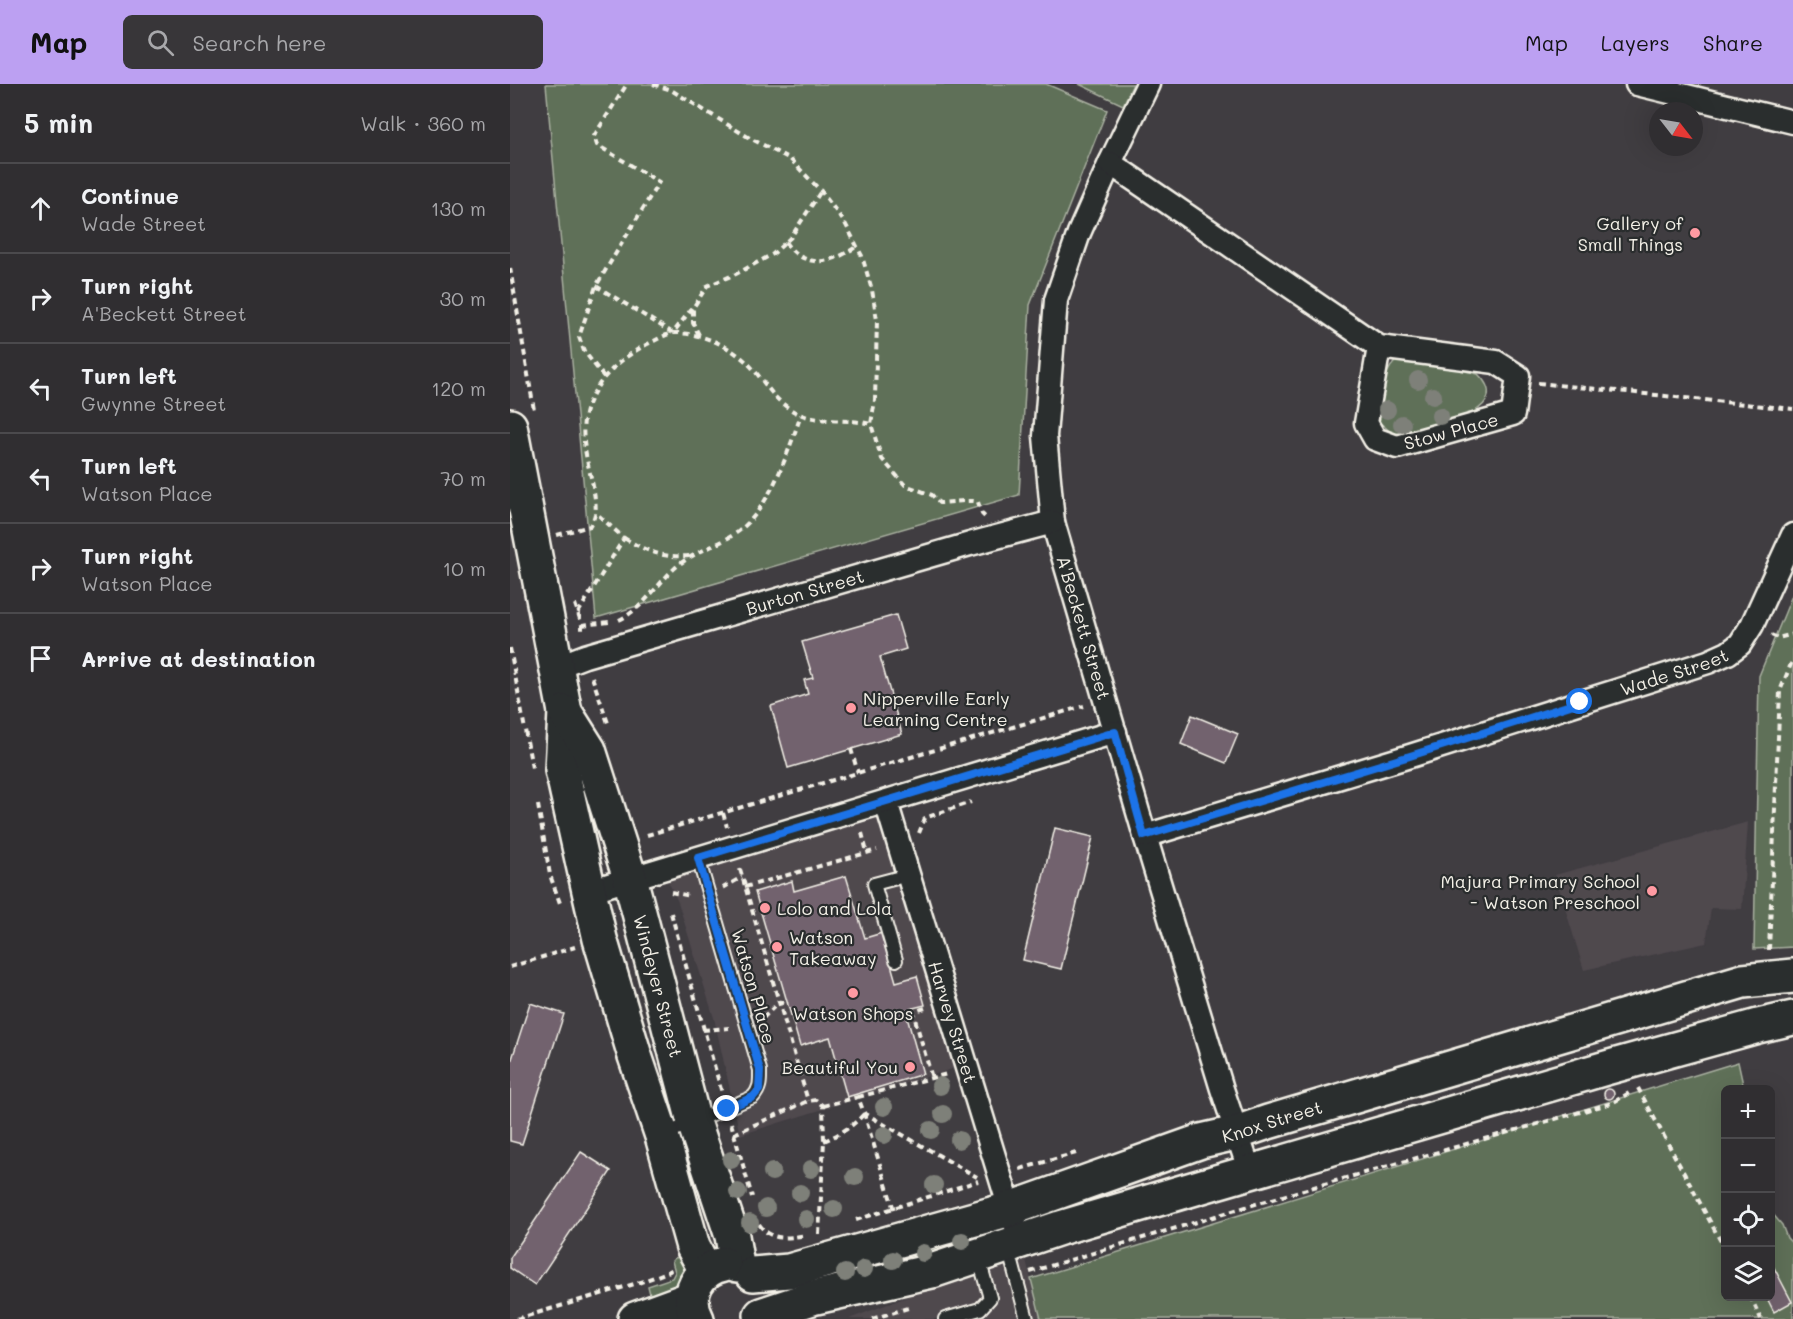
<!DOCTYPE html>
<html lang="en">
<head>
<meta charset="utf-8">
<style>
  body { margin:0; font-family:Mali,sans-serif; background:#383639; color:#f1f3f6 }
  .controls { position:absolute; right:18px; bottom:18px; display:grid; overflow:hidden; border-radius:9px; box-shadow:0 6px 24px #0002 }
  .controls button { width:54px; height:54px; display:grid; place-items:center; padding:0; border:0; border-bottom:2px solid #4b4a4d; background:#302e31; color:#f1f3f6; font:30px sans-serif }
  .compass { position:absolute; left:1139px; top:18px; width:54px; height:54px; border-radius:50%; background:#302e31; box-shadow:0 6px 24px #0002; rotate:121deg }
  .stop { position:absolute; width:18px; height:18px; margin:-14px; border:4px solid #1a73e8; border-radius:50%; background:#fff }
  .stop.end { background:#1a73e8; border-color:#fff; box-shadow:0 2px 6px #0008 }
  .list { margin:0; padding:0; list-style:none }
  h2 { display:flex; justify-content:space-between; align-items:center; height:78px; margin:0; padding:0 24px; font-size:26px }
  h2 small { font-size:20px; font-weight:400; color:#a8a8ab }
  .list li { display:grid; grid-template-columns:39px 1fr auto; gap:18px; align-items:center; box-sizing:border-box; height:90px; padding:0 24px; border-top:2px solid #4b4a4d }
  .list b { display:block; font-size:22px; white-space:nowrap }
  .list p { margin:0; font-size:20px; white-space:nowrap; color:#a8a8ab }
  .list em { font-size:20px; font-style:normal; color:#a8a8ab }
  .icon { flex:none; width:33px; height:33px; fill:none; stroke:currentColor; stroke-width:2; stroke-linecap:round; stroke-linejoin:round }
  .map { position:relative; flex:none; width:1283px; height:1235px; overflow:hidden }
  header { display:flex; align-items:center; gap:36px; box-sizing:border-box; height:84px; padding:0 30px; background:#bca0f2; color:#111 }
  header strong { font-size:28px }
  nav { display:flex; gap:33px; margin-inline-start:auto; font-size:21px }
  .search { width:420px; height:54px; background:#383639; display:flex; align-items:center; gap:15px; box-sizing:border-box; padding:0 21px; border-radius:9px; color:#a8a8ab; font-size:22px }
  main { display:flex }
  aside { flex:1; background:#302e31 }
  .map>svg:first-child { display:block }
  .built { fill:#4f484e }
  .green { fill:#5e6f58; stroke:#a9b0a0; stroke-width:1.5 }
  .building { fill:#72626e; stroke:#f4f1e8; stroke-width:1.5 }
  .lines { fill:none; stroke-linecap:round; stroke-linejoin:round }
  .lane-casing { stroke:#f4f1e8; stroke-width:16 }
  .street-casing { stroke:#f4f1e8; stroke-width:27 }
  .secondary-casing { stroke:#f4f1e8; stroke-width:38 }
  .path { stroke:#f4f1e8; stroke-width:4; stroke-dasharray:6 4.5; stroke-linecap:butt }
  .lane { stroke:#2a2d2e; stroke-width:12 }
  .street { stroke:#2a2d2e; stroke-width:22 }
  .secondary { stroke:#2a2d2e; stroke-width:33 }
  .tree { fill:#7e8079 }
  .route { stroke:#1a73e8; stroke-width:8 }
  .poi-dot { fill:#ff9aa2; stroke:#2a2d2e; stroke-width:2 }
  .labels { text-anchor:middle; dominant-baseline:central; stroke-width:4.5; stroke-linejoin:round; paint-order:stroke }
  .poi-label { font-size:18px; fill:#f4f1e8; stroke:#2a2d2e; text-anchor:end }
  .street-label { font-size:18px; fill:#f4f1e8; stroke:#2a2d2e }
</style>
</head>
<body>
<header>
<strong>Map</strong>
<div class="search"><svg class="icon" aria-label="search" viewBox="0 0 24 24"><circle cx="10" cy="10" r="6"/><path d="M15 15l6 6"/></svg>Search here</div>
<nav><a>Map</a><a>Layers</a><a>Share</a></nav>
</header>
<main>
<aside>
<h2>5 min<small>Walk · 360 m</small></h2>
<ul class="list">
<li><svg class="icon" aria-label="ahead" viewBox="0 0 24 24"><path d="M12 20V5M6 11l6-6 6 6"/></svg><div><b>Continue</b><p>Wade Street</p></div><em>130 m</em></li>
<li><svg class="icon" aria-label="right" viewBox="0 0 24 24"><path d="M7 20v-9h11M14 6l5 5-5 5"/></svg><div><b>Turn right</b><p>A'Beckett Street</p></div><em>30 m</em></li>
<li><svg class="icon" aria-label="left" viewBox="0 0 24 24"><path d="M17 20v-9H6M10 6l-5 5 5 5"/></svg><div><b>Turn left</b><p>Gwynne Street</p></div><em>120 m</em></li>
<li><svg class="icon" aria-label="left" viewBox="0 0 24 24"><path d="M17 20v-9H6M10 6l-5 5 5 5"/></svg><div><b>Turn left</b><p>Watson Place</p></div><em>70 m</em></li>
<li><svg class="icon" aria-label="right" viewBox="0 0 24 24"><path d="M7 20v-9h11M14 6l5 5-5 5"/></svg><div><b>Turn right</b><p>Watson Place</p></div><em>10 m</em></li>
<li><svg class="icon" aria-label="arrive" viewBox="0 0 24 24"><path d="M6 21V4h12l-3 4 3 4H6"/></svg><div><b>Arrive at destination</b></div></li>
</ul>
</aside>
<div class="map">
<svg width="1283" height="1235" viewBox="0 0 1283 1235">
  <rect width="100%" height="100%" fill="#403d41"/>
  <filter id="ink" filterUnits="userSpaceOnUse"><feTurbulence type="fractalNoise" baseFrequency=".0167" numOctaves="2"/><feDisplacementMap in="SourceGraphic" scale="12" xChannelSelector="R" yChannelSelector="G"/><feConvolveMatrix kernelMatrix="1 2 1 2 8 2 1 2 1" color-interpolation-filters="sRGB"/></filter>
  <g filter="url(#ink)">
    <g class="built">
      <path d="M372,731L445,984L230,1051L204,934L168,818L157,795Z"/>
      <path d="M1238,738L1232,825L1201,824L1196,859L1074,886L1045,791Z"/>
      <path d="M514,1168L531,1235H339Z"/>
    </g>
    <g class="green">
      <path d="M36,0H536L597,26L520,221L509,411L86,534Z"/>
      <path d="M569,0H623L613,21Z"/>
      <path d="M891,272L968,290C1009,330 917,343 892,350H883L867,336C870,313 871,287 891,272Z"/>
      <path d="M1283,509V863L1244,865L1249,592Z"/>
      <path d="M1228,978L1234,1005L1216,1006V1212H1260L1261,1128L1272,1141L1277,1154L1283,1160V1235H531L521,1195Z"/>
      <path d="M467,1144L472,1157L333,1198L328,1185Z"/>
      <path d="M176,1171L180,1172L173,1200L143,1222L138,1202L162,1194L165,1188L162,1177L165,1174Z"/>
    </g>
    <g class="building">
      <path d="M386,531L396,565L370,573L392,650L278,684L261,622L298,610L294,596L303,594L292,558Z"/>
      <path d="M682,631L728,650L716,679L671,660Z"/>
      <path d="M545,744L583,753L551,885L513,876Z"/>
      <path d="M336,792L355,854L372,849L386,898L407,892L415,921L395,926L413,990L337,1013L320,953L290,962L245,808L282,797L284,807Z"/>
      <path d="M20,919L54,930L12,1060L0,1057V981Z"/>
      <circle cx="1099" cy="1010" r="5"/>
      <path d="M71,1068L101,1087L25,1201L0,1184V1174Z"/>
      <path d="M1260,1176L1282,1218L1264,1228L1256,1212H1260Z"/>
    </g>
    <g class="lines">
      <defs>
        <g id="lane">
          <path d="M386,876L364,800L398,791"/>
          <path d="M153,1051L243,1013C251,1004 250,997 250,986L188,774"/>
          <path d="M498,1163L517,1235"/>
          <path d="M435,1235L470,1225L480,1214L468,1172"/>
        </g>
        <g id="street">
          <path id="s1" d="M638,0L600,79L569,149L546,216L535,352L543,438L635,752L712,1005L740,1088"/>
          <path d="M1127,0L1283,38"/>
          <path d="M600,79L869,263L986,278L1008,292L1003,330L887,363L865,355L856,339L869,263"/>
          <path id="s2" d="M46,583L75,572L460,460L543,438"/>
          <path id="s3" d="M376,718L504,1138"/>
          <path id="s4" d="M635,752L900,672L1198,578L1218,569L1230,560L1242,541L1283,451"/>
          <path d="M79,807L605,648"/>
        </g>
        <g id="secondary">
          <path d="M0,342L55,628L52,686L79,807L90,855L125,972L152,1052L183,1163L196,1187"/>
          <path id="s5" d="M55,628L79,666L120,794L184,1038L222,1152L227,1181"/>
          <path id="s6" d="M243,1190L279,1187L500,1125L691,1057L726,1049L758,1038L1233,897L1283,892"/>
          <path d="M251,1231L302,1214L422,1187L550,1144L706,1098L1096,984L1248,942L1283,934"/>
          <path d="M125,1235L182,1214"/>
          <path d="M187,1235C174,1211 188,1185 214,1180"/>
        </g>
      </defs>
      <use href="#lane" class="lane-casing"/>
      <use href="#street" class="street-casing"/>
      <use href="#secondary" class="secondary-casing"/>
      <g class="path">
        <path d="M143,0L161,6L238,53L280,75L311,107L335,139L352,172L362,206L367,236L365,316L361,340L368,363L372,375L395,401L422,411L429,419C439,419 460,415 468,418L472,430L475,433"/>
        <path d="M275,158C295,186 322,180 347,162"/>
        <path d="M0,184L24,326"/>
        <path d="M86,202L163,249L182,224"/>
        <path d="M189,251L183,239V224L197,202L226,190L263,170L281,153L311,107"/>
        <path d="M94,293L74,267L69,253L86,202L149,98L87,61L84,52L117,0"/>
        <path d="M1028,299L1283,325"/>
        <path d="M47,451L80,442C82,438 85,433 85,429C87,422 84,410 83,402C77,375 67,345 79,318C92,289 116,270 144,257C150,254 158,249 165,249C188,249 211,258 228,271C253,289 256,312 285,328C308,340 337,334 361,340"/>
        <path d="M114,454C138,468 152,474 180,472"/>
        <path d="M65,520L72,541V550"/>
        <path d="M68,529L114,454L86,429"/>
        <path d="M109,536C134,524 146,501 166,483C186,466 209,462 229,447C261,422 278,368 291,331"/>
        <path d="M72,541L99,538"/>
        <path d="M1261,551L1268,554L1283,550"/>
        <path d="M0,564L22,684"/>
        <path d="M82,593L98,639"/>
        <path d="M341,665L348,689"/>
        <path d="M28,721L40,791L51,822"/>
        <path d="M213,729L217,743"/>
        <path d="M352,749L357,768"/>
        <path d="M409,749L415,734L461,718"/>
        <path d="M137,751L574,622"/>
        <path d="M230,785L298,1017"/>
        <path d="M235,803L367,766"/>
        <path d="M213,804L232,793"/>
        <path d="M161,808L180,812"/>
        <path d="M161,829L212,1009"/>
        <path d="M1259,866L1270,607L1283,575"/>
        <path d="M0,883L65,863"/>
        <path d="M415,924L403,928L422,994"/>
        <path d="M253,934L269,918L278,920"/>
        <path d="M193,946L219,944"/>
        <path d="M1128,1004L1216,1167"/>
        <path d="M348,1013L437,990"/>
        <path d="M313,1022L348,1013L354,1029L467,1093"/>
        <path d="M354,1029L384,1126"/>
        <path d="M221,1039L242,1113"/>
        <path d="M224,1050L298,1017L306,1016L313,1022L314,1057L309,1150"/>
        <path d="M314,1057C330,1050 342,1043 354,1030"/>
        <path d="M510,1085L566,1069"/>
        <path d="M346,1136L468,1097"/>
        <path d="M249,1140C261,1158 278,1154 296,1151"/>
        <path d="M520,1188L779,1110L1102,1019L1119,1009"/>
        <path d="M1240,1212L1251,1235"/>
        <path d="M7,1235L131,1198L160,1187L159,1185"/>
        <path d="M362,1235L401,1223"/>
      </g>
      <use href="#lane" class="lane"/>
      <use href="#street" class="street"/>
      <use href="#secondary" class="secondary"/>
    </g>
    <g class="tree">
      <circle cx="908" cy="296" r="9"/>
      <circle cx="923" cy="312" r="9"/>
      <circle cx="877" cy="326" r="9"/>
      <circle cx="930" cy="332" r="9"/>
      <circle cx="892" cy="340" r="9"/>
      <circle cx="430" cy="1002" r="9"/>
      <circle cx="374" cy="1023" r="9"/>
      <circle cx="433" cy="1030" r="9"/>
      <circle cx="421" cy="1046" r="9"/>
      <circle cx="374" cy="1051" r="9"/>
      <circle cx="449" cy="1056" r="9"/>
      <circle cx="221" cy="1076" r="9"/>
      <circle cx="301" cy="1085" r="9"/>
      <circle cx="262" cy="1088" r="9"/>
      <circle cx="345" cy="1093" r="9"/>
      <circle cx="424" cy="1101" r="9"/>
      <circle cx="228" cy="1108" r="9"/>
      <circle cx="290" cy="1109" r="9"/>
      <circle cx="256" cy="1124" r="9"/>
      <circle cx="324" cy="1125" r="9"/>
      <circle cx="296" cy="1135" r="9"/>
      <circle cx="240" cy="1139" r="9"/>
      <circle cx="452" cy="1157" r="9"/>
      <circle cx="413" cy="1169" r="9"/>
      <circle cx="383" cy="1176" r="9"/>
      <circle cx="354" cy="1185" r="9"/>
      <circle cx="335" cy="1189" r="9"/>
    </g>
  </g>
  <g class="lines" filter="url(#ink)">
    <path class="route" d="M217,1025L243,1013L249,1006L250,986L188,774L605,648L634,752L900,672L1070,618"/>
  </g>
  <g class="poi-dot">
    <circle cx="1185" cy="149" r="6"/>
    <circle cx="341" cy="624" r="6"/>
    <circle cx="1142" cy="807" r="6"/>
    <circle cx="255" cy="824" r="6"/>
    <circle cx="267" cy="863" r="6"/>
    <circle cx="343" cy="909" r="6"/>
    <circle cx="400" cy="983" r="6"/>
  </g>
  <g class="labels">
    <g class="poi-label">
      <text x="1173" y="139">Gallery of<tspan x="1173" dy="21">Small Things</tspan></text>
      <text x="353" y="614" text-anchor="start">Nipperville Early<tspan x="353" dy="21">Learning Centre</tspan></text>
      <text x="1130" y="797">Majura Primary School<tspan x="1130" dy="21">- Watson Preschool</tspan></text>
      <text x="267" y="824" text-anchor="start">Lolo and Lola</text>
      <text x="279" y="853" text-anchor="start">Watson<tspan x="279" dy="21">Takeaway</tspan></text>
      <text x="343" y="929" text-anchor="middle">Watson Shops</text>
      <text x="388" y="983">Beautiful You</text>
    </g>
    <g class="street-label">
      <text transform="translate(941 347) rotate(-15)">Stow Place</text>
      <text stroke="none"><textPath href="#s2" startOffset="260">Burton Street</textPath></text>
      <text stroke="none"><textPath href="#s1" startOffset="568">A'Beckett Street</textPath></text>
      <text stroke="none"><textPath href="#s4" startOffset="554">Wade Street</textPath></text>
      <text stroke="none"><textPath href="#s5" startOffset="291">Windeyer Street</textPath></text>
      <text transform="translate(244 902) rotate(74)">Watson Place</text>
      <text stroke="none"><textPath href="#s3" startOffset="230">Harvey Street</textPath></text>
      <text stroke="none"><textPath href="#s6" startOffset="542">Knox Street</textPath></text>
    </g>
  </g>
</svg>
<div class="controls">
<button>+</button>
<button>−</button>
<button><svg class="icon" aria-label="locate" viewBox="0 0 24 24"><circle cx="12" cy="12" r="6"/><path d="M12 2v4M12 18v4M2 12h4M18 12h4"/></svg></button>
<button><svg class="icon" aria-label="layers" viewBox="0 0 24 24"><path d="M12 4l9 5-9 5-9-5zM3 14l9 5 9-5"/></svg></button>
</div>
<svg class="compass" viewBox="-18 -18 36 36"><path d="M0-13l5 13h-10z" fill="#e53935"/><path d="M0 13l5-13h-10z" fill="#a8a8ab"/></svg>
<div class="stop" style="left:1070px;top:618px"></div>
<div class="stop end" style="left:217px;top:1025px"></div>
</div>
</main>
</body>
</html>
